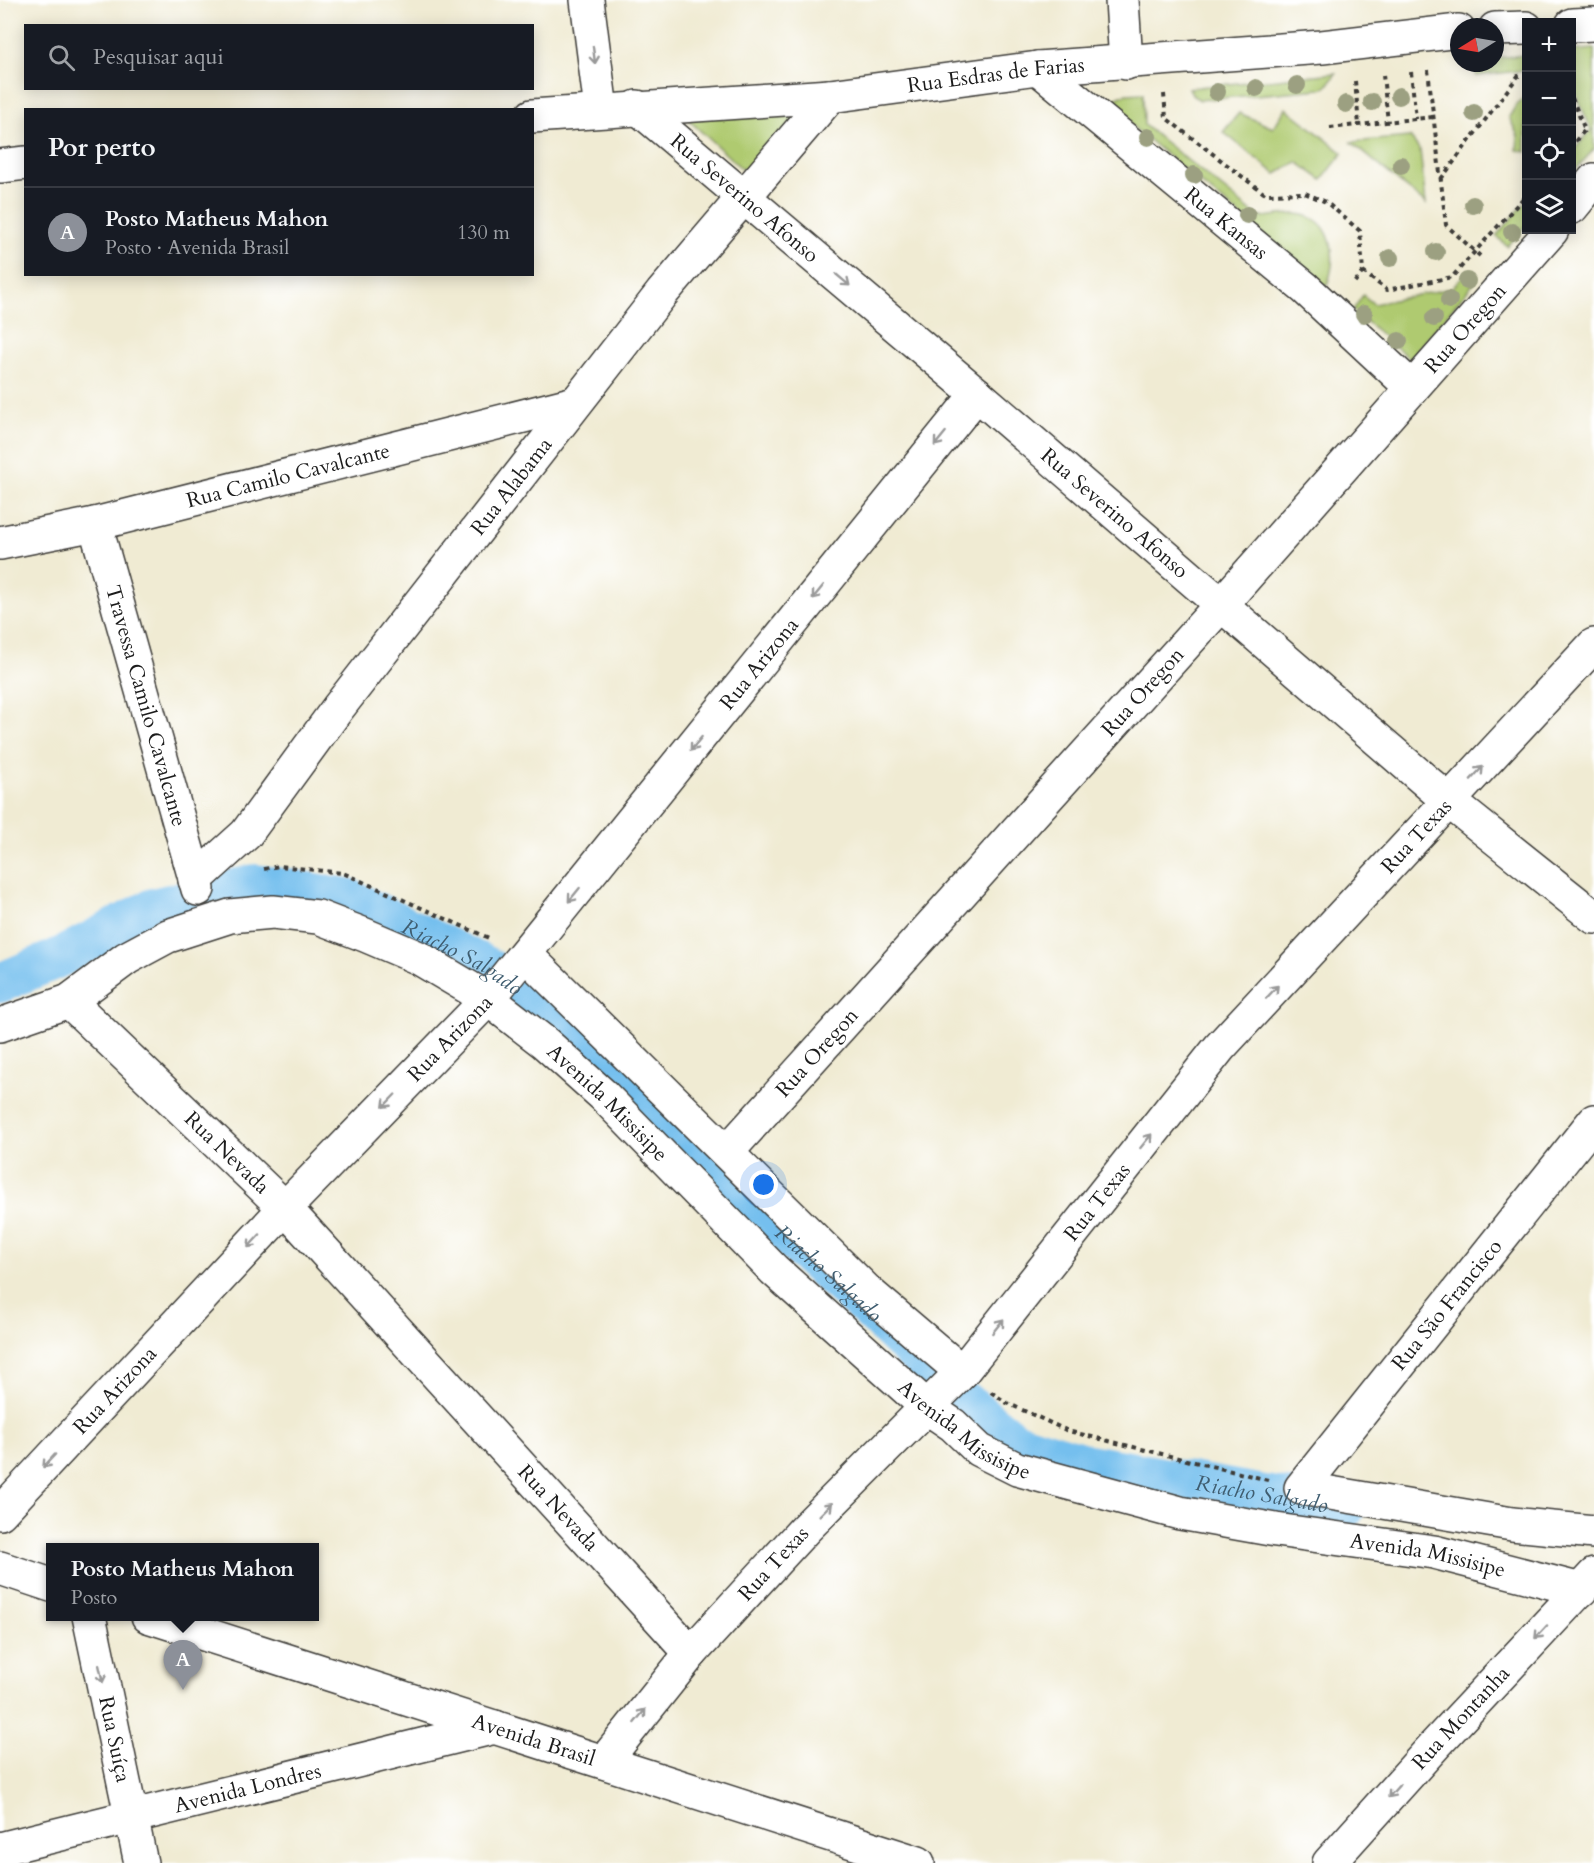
<!DOCTYPE html>
<html lang="pt">
<head>
<meta charset="utf-8">
<style>
  body { margin:0; font-family:Cardo,serif; background:#242831; color:#f1f3f6 }
  .controls { position:absolute; right:18px; top:18px; display:grid; overflow:hidden; border-radius:0px; box-shadow:0 3px 15px #0003 }
  .controls button { width:54px; height:54px; display:grid; place-items:center; padding:0; border:0; border-bottom:2px solid #363941; background:#171b24; color:#f1f3f6; font:30px sans-serif }
  .compass { position:absolute; left:1450px; top:18px; width:54px; height:54px; border-radius:50%; background:#171b24; box-shadow:0 3px 15px #0003; rotate:259deg }
  .you { position:absolute; left:764px; top:1185px; width:21px; height:21px; margin:-15px; border:4px solid #fff; border-radius:50%; background:#1a73e8; box-shadow:0 0 0 9px #1a73e833 }
  .badge { display:grid; place-items:center; width:39px; height:39px; border-radius:50%; background:#8c9099; color:#fff; font-size:20px; font-weight:700 }
  .pin { position:absolute; translate:-50% -50px; filter:drop-shadow(0 2px 3px #0008) }
  .pin::after { content:''; position:absolute; top:32px; width:21px; height:18px; background:inherit; clip-path:polygon(0 0,100% 0,50% 100%) }
  .popup { position:absolute; left:46px; top:1543px; width:273px; height:78px; box-sizing:border-box; display:grid; place-content:center; border-radius:0px; background:#171b24; filter:drop-shadow(0 2px 4px #0005); font-size:20px; white-space:nowrap; color:#9ea1a6 }
  .popup b { font-size:22px; color:#f1f3f6 }
  .popup::after { content:''; position:absolute; left:50%; top:100%; margin-left:-12px; border:12px solid transparent; border-top-color:#171b24 }
  .list { margin:0; padding:0; list-style:none }
  h2 { display:flex; justify-content:space-between; align-items:center; height:78px; margin:0; padding:0 24px; font-size:26px }
  h2 small { font-size:20px; font-weight:400; color:#9ea1a6 }
  .list li { display:grid; grid-template-columns:39px 1fr auto; gap:18px; align-items:center; box-sizing:border-box; height:90px; padding:0 24px; border-top:2px solid #363941 }
  .list b { display:block; font-size:22px; white-space:nowrap }
  .list p { margin:0; font-size:20px; white-space:nowrap; color:#9ea1a6 }
  .list em { font-size:20px; font-style:normal; color:#9ea1a6 }
  .icon { flex:none; width:33px; height:33px; fill:none; stroke:currentColor; stroke-width:2; stroke-linecap:round; stroke-linejoin:round }
  .map { position:relative; flex:none; width:1594px; height:1863px; overflow:hidden }
  .search { position:absolute; background:#171b24; box-shadow:0 3px 15px #0003; left:24px; top:24px; width:510px; height:66px; display:flex; align-items:center; gap:15px; box-sizing:border-box; padding:0 21px; border-radius:0px; color:#9ea1a6; font-size:22px }
  .panel { position:absolute; background:#171b24; box-shadow:0 3px 15px #0003; left:24px; top:108px; width:510px; height:168px; border-radius:0px }
  .map>svg:first-child { display:block }
  .green { fill:#afca70; stroke:#667346; stroke-width:1.5 }
  .lines { fill:none; stroke-linecap:round; stroke-linejoin:round }
  .canal { stroke:#74bfee; stroke-width:40 }
  .minor-casing { stroke:#3c3b37; stroke-width:36 }
  .path { stroke:#3c3b37; stroke-width:4; stroke-dasharray:4.5 4.5; stroke-linecap:butt }
  .minor { stroke:#fff; stroke-width:33 }
  .tree { fill:#9ca081 }
  .oneway { stroke:#999 }
  .labels { text-anchor:middle; dominant-baseline:central; stroke-width:4.5; stroke-linejoin:round; paint-order:stroke }
  .street-label { font-size:21px; fill:#1c1c1c; stroke:#fff }
  .water-label { font-size:22px; font-style:italic; fill:#3f5d70; stroke:#fff }
</style>
</head>
<body>
<div class="map">
<svg width="1594" height="1863" viewBox="0 0 1594 1863">
  <rect width="100%" height="100%" fill="#fff"/>
  <filter id="ink" filterUnits="userSpaceOnUse"><feTurbulence type="fractalNoise" baseFrequency=".0167" numOctaves="2"/><feDisplacementMap in="SourceGraphic" scale="12" xChannelSelector="R" yChannelSelector="G"/><feConvolveMatrix kernelMatrix="1 2 1 2 8 2 1 2 1" color-interpolation-filters="sRGB"/></filter>
  <filter id="wash" filterUnits="userSpaceOnUse"><feTurbulence type="fractalNoise" baseFrequency=".008" numOctaves="4" result="noise"/><feDisplacementMap in="SourceGraphic" scale="24" xChannelSelector="R" yChannelSelector="G"/><feGaussianBlur stdDeviation="1.35" result="paint"/><feColorMatrix in="noise" values="0 0 0 0 0 0 0 0 0 0 0 0 0 0 0 0 0 1.4 0 .05"/><feComposite in="paint" operator="in"/></filter>
  <g filter="url(#wash)">
    <rect width="100%" height="100%" fill="#f0ebd3"/>
    <g class="green">
      <path d="M1594,49V149L1572,174V152L1591,130L1572,84V51Z"/>
      <path d="M1526,55V70L1476,76L1475,63H1495V58Z"/>
      <path d="M1336,73L1329,84L1321,89L1200,100L1193,96L1189,88Z"/>
      <path d="M1143,93L1144,125L1258,217C1271,217 1283,213 1296,214C1334,216 1339,259 1326,287L1109,107L1110,101L1126,94Z"/>
      <path d="M1526,96V152L1517,150L1518,136L1509,117L1515,107Z"/>
      <path d="M1286,108L1343,153L1322,180L1297,162L1276,174L1223,132L1239,113L1273,128Z"/>
      <path d="M682,114H800L753,179Z"/>
      <path d="M1410,137L1420,150L1426,204L1351,142Z"/>
      <path d="M1526,202V225L1507,246L1496,236Z"/>
      <path d="M1468,270L1477,279L1410,359L1353,310L1363,295L1374,304L1452,288Z"/>
    </g>
    <g class="lines">
      <path class="canal" id="s1" d="M0,983L63,956L153,908L255,884L348,898L486,966L533,1000L734,1190L866,1307L958,1396L1014,1441L1088,1464L1345,1509"/>
    </g>
  </g>
  <g filter="url(#ink)">
    <g class="lines">
      <defs>
        <g id="minor">
          <path d="M587,0L601,110"/>
          <path d="M1122,0L1126,63"/>
          <path d="M1572,25L1594,24"/>
          <path d="M1495,29L1526,28"/>
          <path id="s2" d="M1038,68L1305,288L1411,387"/>
          <path id="s3" d="M637,107L977,394L1450,802L1594,917"/>
          <path id="s4" d="M532,116L830,96L1038,68L1322,47L1459,31"/>
          <path d="M0,166L26,163"/>
          <path d="M1572,207L1594,180"/>
          <path id="s5" d="M95,524L198,889"/>
          <path id="s6" d="M0,543L95,524L575,403"/>
          <path id="s7" d="M195,880L246,834L338,708L662,293L830,96"/>
          <path d="M526,955L868,1292L962,1372"/>
          <path id="s8" d="M69,1001L285,1208L691,1653"/>
          <path id="s9" d="M0,1025L69,1001L127,958L168,936L230,916L273,912L318,917L365,935L419,958L488,999L545,1043L603,1095L774,1270L928,1408L953,1425L979,1450L1017,1469L1180,1513L1276,1530L1434,1552L1581,1590"/>
          <path d="M1594,1121L1301,1488L1512,1524L1594,1532"/>
          <path id="s10" d="M727,1152L1220,606L1552,230"/>
          <path id="s11" d="M0,1513L285,1208L488,999L977,394"/>
          <path d="M0,1568L51,1585"/>
          <path id="s12" d="M89,1616L141,1863"/>
          <path id="s13" d="M148,1616L918,1863"/>
          <path id="s14" d="M604,1762L691,1653L805,1529L962,1372L1220,1047L1594,645"/>
          <path id="s15" d="M0,1849L495,1727"/>
          <path id="s16" d="M1329,1863L1435,1745L1594,1575"/>
        </g>
      </defs>
      <use href="#minor" class="minor-casing"/>
      <g class="path">
        <path d="M1428,70L1446,225L1480,256"/>
        <path d="M1411,72L1416,119"/>
        <path d="M1383,75L1388,122"/>
        <path d="M1355,81L1359,125"/>
        <path d="M1164,94L1166,118L1265,194L1305,193L1326,202L1360,231L1363,272L1353,284"/>
        <path d="M1572,98L1585,130L1572,145"/>
        <path d="M1330,128L1433,117"/>
        <path d="M1441,179L1518,76L1526,75"/>
        <path d="M1363,272L1387,290L1452,277L1526,195"/>
        <path d="M264,869L279,866L343,873L491,939"/>
        <path d="M991,1392L1007,1403L1068,1431L1268,1480"/>
      </g>
      <use href="#minor" class="minor"/>
    </g>
    <g class="tree">
      <circle cx="1297" cy="85" r="9"/>
      <circle cx="1256" cy="88" r="9"/>
      <circle cx="1217" cy="92" r="9"/>
      <circle cx="1399" cy="96" r="9"/>
      <circle cx="1372" cy="102" r="9"/>
      <circle cx="1346" cy="104" r="9"/>
      <circle cx="1474" cy="113" r="9"/>
      <circle cx="1148" cy="137" r="9"/>
      <circle cx="1401" cy="165" r="9"/>
      <circle cx="1194" cy="175" r="9"/>
      <circle cx="1473" cy="205" r="9"/>
      <circle cx="1247" cy="215" r="9"/>
      <circle cx="1512" cy="232" r="9"/>
      <circle cx="1436" cy="252" r="9"/>
      <circle cx="1390" cy="258" r="9"/>
      <circle cx="1467" cy="281" r="9"/>
      <circle cx="1449" cy="300" r="9"/>
      <circle cx="1364" cy="314" r="9"/>
      <circle cx="1434" cy="318" r="9"/>
      <circle cx="1399" cy="341" r="9"/>
    </g>
    <defs><path id="oneway-shaft" d="M-6 0H5M1.5-3L5.5 0L1.5 3" fill="none" stroke-width="1.6" stroke-linecap="round" stroke-linejoin="round" transform="scale(1.5)"/></defs>
    <g class="oneway">
      <use href="#oneway-shaft" transform="translate(594 55) rotate(83)"/>
      <use href="#oneway-shaft" transform="translate(843 280) rotate(40)"/>
      <use href="#oneway-shaft" transform="translate(940 439) rotate(129)"/>
      <use href="#oneway-shaft" transform="translate(818 592) rotate(129)"/>
      <use href="#oneway-shaft" transform="translate(696 744) rotate(129)"/>
      <use href="#oneway-shaft" transform="translate(1477 773) rotate(-47)"/>
      <use href="#oneway-shaft" transform="translate(574 895) rotate(129)"/>
      <use href="#oneway-shaft" transform="translate(1272 992) rotate(-47)"/>
      <use href="#oneway-shaft" transform="translate(389 1101) rotate(134)"/>
      <use href="#oneway-shaft" transform="translate(1146 1141) rotate(-51)"/>
      <use href="#oneway-shaft" transform="translate(254 1241) rotate(133)"/>
      <use href="#oneway-shaft" transform="translate(998 1326) rotate(-51)"/>
      <use href="#oneway-shaft" transform="translate(49 1461) rotate(133)"/>
      <use href="#oneway-shaft" transform="translate(826 1509) rotate(-45)"/>
      <use href="#oneway-shaft" transform="translate(1541 1632) rotate(133)"/>
      <use href="#oneway-shaft" transform="translate(101 1674) rotate(78)"/>
      <use href="#oneway-shaft" transform="translate(640 1716) rotate(-51)"/>
      <use href="#oneway-shaft" transform="translate(1394 1791) rotate(132)"/>
    </g>
  </g>
  <g class="labels">
    <g class="street-label">
      <text stroke="none"><textPath href="#s4" startOffset="466">Rua Esdras de Farias</textPath></text>
      <text stroke="none"><textPath href="#s3" startOffset="141">Rua Severino Afonso</textPath></text>
      <text stroke="none"><textPath href="#s2" startOffset="244">Rua Kansas</textPath></text>
      <text stroke="none"><textPath href="#s10" startOffset="1106">Rua Oregon</textPath></text>
      <text stroke="none"><textPath href="#s6" startOffset="296">Rua Camilo Cavalcante</textPath></text>
      <text stroke="none"><textPath href="#s7" startOffset="506">Rua Alabama</textPath></text>
      <text stroke="none"><textPath href="#s3" startOffset="627">Rua Severino Afonso</textPath></text>
      <text stroke="none"><textPath href="#s11" startOffset="1140">Rua Arizona</textPath></text>
      <text stroke="none"><textPath href="#s10" startOffset="620">Rua Oregon</textPath></text>
      <text stroke="none"><textPath href="#s5" startOffset="189">Travessa Camilo Cavalcante</textPath></text>
      <text stroke="none"><textPath href="#s14" startOffset="1233">Rua Texas</textPath></text>
      <text stroke="none"><textPath href="#s11" startOffset="654">Rua Arizona</textPath></text>
      <text stroke="none"><textPath href="#s10" startOffset="134">Rua Oregon</textPath></text>
      <text stroke="none"><textPath href="#s9" startOffset="693">Avenida Missisipe</textPath></text>
      <text stroke="none"><textPath href="#s8" startOffset="219">Rua Nevada</textPath></text>
      <text stroke="none"><textPath href="#s14" startOffset="747">Rua Texas</textPath></text>
      <text transform="translate(1447 1305) rotate(-51)">Rua São Francisco</text>
      <text stroke="none"><textPath href="#s11" startOffset="168">Rua Arizona</textPath></text>
      <text stroke="none"><textPath href="#s9" startOffset="1179">Avenida Missisipe</textPath></text>
      <text stroke="none"><textPath href="#s8" startOffset="705">Rua Nevada</textPath></text>
      <text stroke="none"><textPath href="#s9" startOffset="1665">Avenida Missisipe</textPath></text>
      <text stroke="none"><textPath href="#s14" startOffset="261">Rua Texas</textPath></text>
      <text stroke="none"><textPath href="#s16" startOffset="196">Rua Montanha</textPath></text>
      <text stroke="none"><textPath href="#s13" startOffset="405">Avenida Brasil</textPath></text>
      <text stroke="none"><textPath href="#s12" startOffset="126">Rua Suíça</textPath></text>
      <text stroke="none"><textPath href="#s15" startOffset="255">Avenida Londres</textPath></text>
    </g>
    <g class="water-label">
      <text stroke="none"><textPath href="#s1" startOffset="498">Riacho Salgado</textPath></text>
      <text stroke="none"><textPath href="#s1" startOffset="984">Riacho Salgado</textPath></text>
      <text stroke="none"><textPath href="#s1" startOffset="1488">Riacho Salgado</textPath></text>
    </g>
  </g>
</svg>
<div class="controls">
<button>+</button>
<button>−</button>
<button><svg class="icon" aria-label="locate" viewBox="0 0 24 24"><circle cx="12" cy="12" r="6"/><path d="M12 2v4M12 18v4M2 12h4M18 12h4"/></svg></button>
<button><svg class="icon" aria-label="layers" viewBox="0 0 24 24"><path d="M12 4l9 5-9 5-9-5zM3 14l9 5 9-5"/></svg></button>
</div>
<svg class="compass" viewBox="-18 -18 36 36"><path d="M0-13l5 13h-10z" fill="#e53935"/><path d="M0 13l5-13h-10z" fill="#9ea1a6"/></svg>
<div class="you"></div>
<div class="pin badge" style="left:183px;top:1690px">A</div>
<div class="popup"><b>Posto Matheus Mahon</b>Posto</div>
<div class="search"><svg class="icon" aria-label="search" viewBox="0 0 24 24"><circle cx="10" cy="10" r="6"/><path d="M15 15l6 6"/></svg>Pesquisar aqui</div>
<section class="panel">
<h2>Por perto<small></small></h2>
<ul class="list">
<li><span class="badge">A</span><div><b>Posto Matheus Mahon</b><p>Posto · Avenida Brasil</p></div><em>130 m</em></li>
</ul>
</section>
</div>
</body>
</html>
